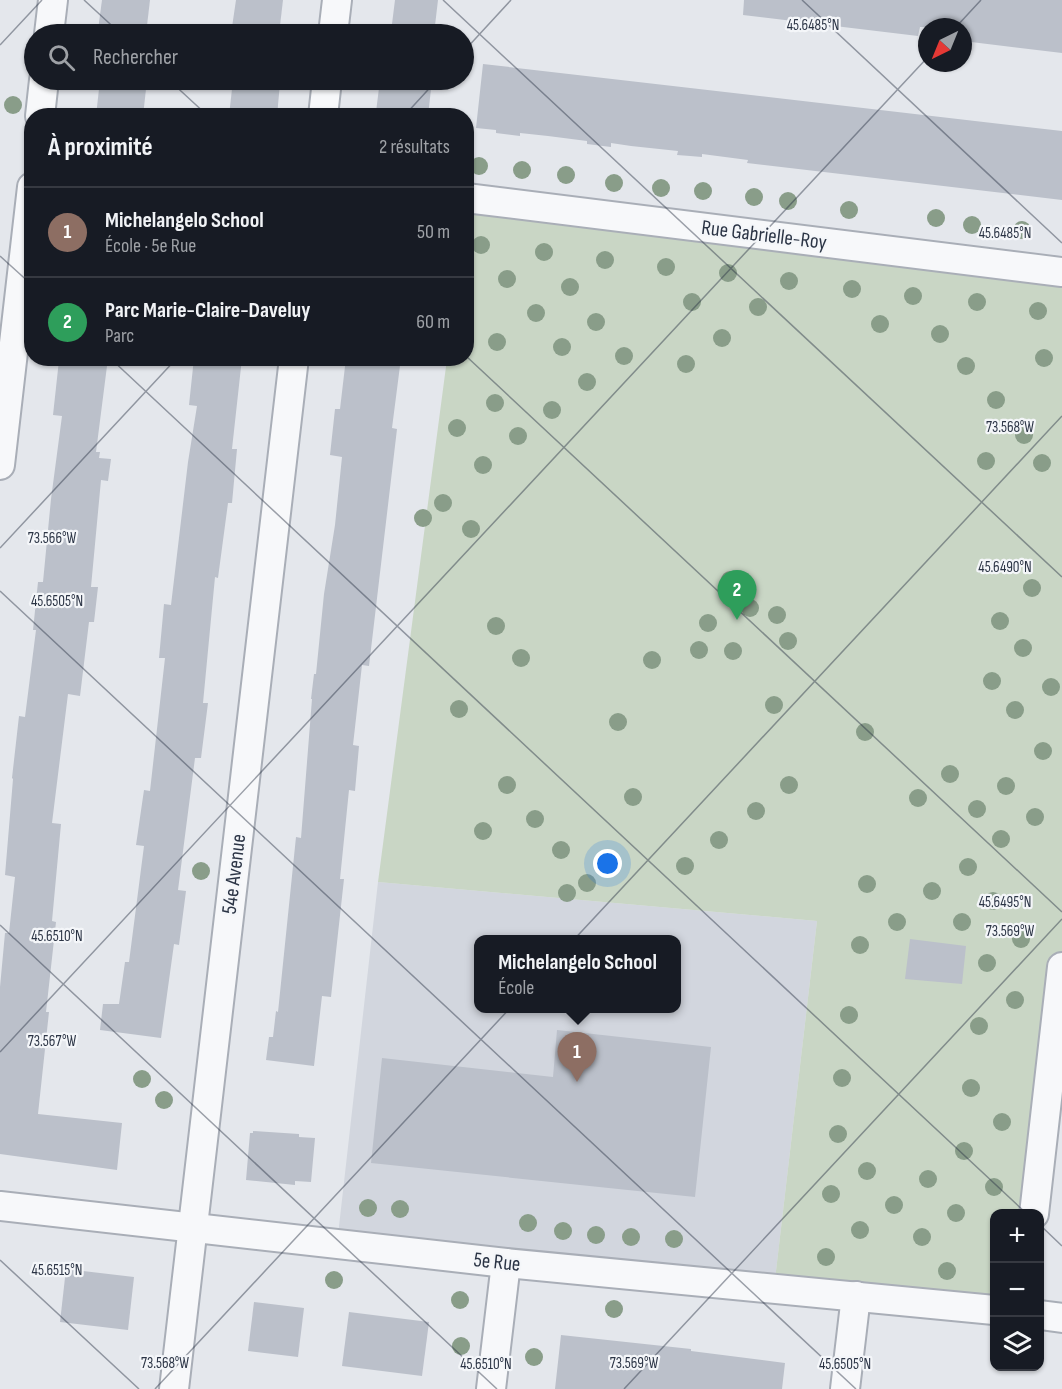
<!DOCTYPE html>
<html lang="fr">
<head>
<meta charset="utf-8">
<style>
  body { margin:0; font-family:"Sofia Sans Condensed",sans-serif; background:#20242c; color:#f1f3f6 }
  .controls { position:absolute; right:18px; bottom:18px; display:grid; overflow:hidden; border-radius:12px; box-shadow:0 2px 4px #0004 }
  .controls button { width:54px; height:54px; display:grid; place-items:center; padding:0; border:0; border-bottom:2px solid #363941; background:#171b24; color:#f1f3f6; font:30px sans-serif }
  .compass { position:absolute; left:918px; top:18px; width:54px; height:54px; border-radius:50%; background:#171b24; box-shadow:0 2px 4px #0004; rotate:223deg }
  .you { position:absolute; left:608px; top:864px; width:21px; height:21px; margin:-15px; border:4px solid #fff; border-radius:50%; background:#1a73e8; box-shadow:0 0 0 9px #1a73e833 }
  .badge { display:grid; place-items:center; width:39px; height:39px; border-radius:50%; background:#d1495b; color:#fff; font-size:20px; font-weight:700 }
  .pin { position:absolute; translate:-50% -50px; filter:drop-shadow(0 2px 3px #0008) }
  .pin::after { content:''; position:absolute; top:32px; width:21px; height:18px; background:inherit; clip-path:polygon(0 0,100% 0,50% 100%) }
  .popup { position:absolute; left:474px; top:935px; width:207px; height:78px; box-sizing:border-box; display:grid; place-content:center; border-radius:12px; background:#171b24; filter:drop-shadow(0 2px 4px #0005); font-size:20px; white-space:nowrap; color:#9ea1a6 }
  .popup b { font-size:22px; color:#f1f3f6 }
  .popup::after { content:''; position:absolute; left:50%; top:100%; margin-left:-12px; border:12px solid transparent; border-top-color:#171b24 }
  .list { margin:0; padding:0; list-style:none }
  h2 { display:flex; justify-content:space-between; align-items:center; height:78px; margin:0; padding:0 24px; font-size:26px }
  h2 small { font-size:20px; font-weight:400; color:#9ea1a6 }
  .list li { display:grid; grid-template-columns:39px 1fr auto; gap:18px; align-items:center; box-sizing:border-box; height:90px; padding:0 24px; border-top:2px solid #363941 }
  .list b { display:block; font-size:22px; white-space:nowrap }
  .list p { margin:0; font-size:20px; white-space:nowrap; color:#9ea1a6 }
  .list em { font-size:20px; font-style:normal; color:#9ea1a6 }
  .icon { flex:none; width:33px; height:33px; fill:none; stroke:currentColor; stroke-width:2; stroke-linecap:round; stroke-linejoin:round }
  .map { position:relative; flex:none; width:1062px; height:1389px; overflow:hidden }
  .search { position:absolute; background:#171b24; box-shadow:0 2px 4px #0004; left:24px; top:24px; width:450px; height:66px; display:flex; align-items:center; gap:15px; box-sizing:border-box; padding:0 21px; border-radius:33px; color:#9ea1a6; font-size:22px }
  .panel { position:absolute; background:#171b24; box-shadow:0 2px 4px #0004; left:24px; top:108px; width:450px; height:258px; border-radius:24px }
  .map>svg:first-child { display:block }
  .built { fill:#d2d6de; fill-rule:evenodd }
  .green { fill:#c9d6c5 }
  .building { fill:#bbc0ca }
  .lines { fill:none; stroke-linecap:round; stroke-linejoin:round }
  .street-casing { stroke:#a9aeb7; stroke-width:32 }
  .street { stroke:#f7f8fa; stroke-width:28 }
  .tree { fill:#899d89 }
  .ticks { fill:none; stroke:#2b3445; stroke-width:1.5; stroke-opacity:0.45 }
  .labels { text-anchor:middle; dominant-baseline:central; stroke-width:4.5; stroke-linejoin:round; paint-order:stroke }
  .street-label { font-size:21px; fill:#2b3445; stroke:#f4f6f9 }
  .ticks-label { font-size:15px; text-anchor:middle; fill:#2b3445; stroke:#f4f6f9; stroke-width:4.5; stroke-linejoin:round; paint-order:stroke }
</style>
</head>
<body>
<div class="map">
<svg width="1062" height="1389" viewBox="0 0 1062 1389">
  <rect width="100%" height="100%" fill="#e4e7ec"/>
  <path class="built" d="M378,882L817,921L774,1288L337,1244ZM478,940H676V1008H478Z"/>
  <path class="green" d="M466,207L1062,272V959L1034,1213L994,1214V1310L774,1288L817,921L378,882L447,359L466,358Z"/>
  <g class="building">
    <path d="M102,0H150L146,34L98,30Z"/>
    <path d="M236,0H283L279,34H231Z"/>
    <path d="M395,0H438L434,34H393L394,32H391Z"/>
    <path d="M744,0H1062V53L963,41V27H920L918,36L743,15Z"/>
    <path d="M483,64L1062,131V200L747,163L748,160L702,154V157L690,156L677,155L678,151L631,146L611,143V147L587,144V141L548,136L520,133V136L496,133V130L476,128Z"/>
    <path d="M100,80H147L143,116H96Z"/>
    <path d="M233,80L280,83L277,116H229Z"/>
    <path d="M380,80H432L428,116L376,112Z"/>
    <path d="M194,358H242L232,449H237L232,503H228L218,578L215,577L203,703H208L201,758H195L178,890L186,891L179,945L174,944L161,1038L100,1030L103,1004H119L125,962H129L144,846L136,845L144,790L150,791L165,658H159L164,604L171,605L188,462L197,406L189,405Z"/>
    <path d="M346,358H401L392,428L397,429L369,666L362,665L353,745L359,746L355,791L349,790L340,879H344L331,997L322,996L314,1066L266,1060L269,1037H273L276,1011L278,1012L296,837L301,838L312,699H311L314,674H316L324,594L335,525L342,457L330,455L335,409H340Z"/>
    <path d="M59,360L107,366L96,452H100L99,458L111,459L108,481L101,480L91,587H98L94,622H89L80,696L68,694L52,823L61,824L52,921L56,922L46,1012H49L38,1114L122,1123L117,1170L0,1154V987L5,933H9L15,877L5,875L13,779L12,778L19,716L25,717L36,630H33L38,582H43L51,499L62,416L53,415Z"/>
    <path d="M910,939L966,946L962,984L905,979Z"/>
    <path d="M557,1030L711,1047L695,1197L371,1163L382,1058L553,1077Z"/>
    <path d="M253,1131L299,1134V1137L315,1138L311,1182L295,1181V1185L246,1180L250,1133H253Z"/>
    <path d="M66,1269L134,1277L128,1330L60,1322Z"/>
    <path d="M254,1302L304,1308L298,1357L248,1351Z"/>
    <path d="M349,1312L429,1322L422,1376L342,1366Z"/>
    <path d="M561,1335L691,1349V1351L785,1363L782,1389H555Z"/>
  </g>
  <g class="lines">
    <defs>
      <g id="street">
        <path d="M49,34L53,0"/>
        <path d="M333,34L337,0"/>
        <path d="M40,116L44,80"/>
        <path d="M323,116L327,80"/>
        <path d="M466,198L1062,272"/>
        <path d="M0,465L32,187"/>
        <path d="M0,1206L506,1263L994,1310"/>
        <path d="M1034,1214L1062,967"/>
        <path d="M1040,1315L1062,1318"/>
        <path d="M174,1389L294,358"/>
        <path d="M491,1389L506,1263"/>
        <path d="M845,1389L856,1296"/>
      </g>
    </defs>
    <use href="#street" class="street-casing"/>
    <use href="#street" class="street"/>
  </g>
  <g class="tree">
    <circle cx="13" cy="105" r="9"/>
    <circle cx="479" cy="166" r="9"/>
    <circle cx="522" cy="170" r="9"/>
    <circle cx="566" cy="175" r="9"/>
    <circle cx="614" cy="183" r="9"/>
    <circle cx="661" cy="188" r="9"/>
    <circle cx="703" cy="191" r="9"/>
    <circle cx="754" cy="197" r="9"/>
    <circle cx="788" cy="201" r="9"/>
    <circle cx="849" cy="210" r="9"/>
    <circle cx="936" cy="218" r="9"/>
    <circle cx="972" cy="225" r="9"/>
    <circle cx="1022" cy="230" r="9"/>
    <circle cx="481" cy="245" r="9"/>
    <circle cx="544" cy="252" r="9"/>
    <circle cx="605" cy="260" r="9"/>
    <circle cx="666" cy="267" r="9"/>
    <circle cx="728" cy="273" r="9"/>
    <circle cx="507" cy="279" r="9"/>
    <circle cx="789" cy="281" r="9"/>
    <circle cx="570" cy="287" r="9"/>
    <circle cx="852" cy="289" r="9"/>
    <circle cx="913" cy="296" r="9"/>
    <circle cx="692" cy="302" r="9"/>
    <circle cx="977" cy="302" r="9"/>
    <circle cx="758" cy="307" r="9"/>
    <circle cx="1038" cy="311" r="9"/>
    <circle cx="536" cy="313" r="9"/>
    <circle cx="596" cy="322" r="9"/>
    <circle cx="880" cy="324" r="9"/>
    <circle cx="940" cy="334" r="9"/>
    <circle cx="722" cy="338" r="9"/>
    <circle cx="497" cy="342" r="9"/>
    <circle cx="562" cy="347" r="9"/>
    <circle cx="624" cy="356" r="9"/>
    <circle cx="1044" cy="358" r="9"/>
    <circle cx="686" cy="364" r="9"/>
    <circle cx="966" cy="366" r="9"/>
    <circle cx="587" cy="382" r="9"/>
    <circle cx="996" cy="400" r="9"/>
    <circle cx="495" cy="403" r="9"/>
    <circle cx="552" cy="410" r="9"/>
    <circle cx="457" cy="428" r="9"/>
    <circle cx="1024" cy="435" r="9"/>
    <circle cx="518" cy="436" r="9"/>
    <circle cx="986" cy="461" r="9"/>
    <circle cx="1042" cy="463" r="9"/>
    <circle cx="483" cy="465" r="9"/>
    <circle cx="443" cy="503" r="9"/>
    <circle cx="423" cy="518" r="9"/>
    <circle cx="471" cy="529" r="9"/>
    <circle cx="730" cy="580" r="9"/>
    <circle cx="1032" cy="588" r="9"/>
    <circle cx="750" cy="608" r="9"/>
    <circle cx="777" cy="615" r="9"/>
    <circle cx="1000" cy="621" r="9"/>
    <circle cx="708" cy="623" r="9"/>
    <circle cx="496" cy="626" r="9"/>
    <circle cx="788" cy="641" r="9"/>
    <circle cx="1023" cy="648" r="9"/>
    <circle cx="699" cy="650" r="9"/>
    <circle cx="733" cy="651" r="9"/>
    <circle cx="521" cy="658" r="9"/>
    <circle cx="652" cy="660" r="9"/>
    <circle cx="992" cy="681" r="9"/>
    <circle cx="1051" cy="687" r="9"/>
    <circle cx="774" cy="705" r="9"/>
    <circle cx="459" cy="709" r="9"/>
    <circle cx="1015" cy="710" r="9"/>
    <circle cx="618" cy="722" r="9"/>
    <circle cx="865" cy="732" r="9"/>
    <circle cx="1043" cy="751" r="9"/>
    <circle cx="950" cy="774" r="9"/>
    <circle cx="507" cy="785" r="9"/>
    <circle cx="789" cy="785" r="9"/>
    <circle cx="1006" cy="786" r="9"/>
    <circle cx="633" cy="797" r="9"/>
    <circle cx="918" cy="798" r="9"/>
    <circle cx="977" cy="809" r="9"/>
    <circle cx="756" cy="811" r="9"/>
    <circle cx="1035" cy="817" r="9"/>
    <circle cx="535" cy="819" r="9"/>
    <circle cx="483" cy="831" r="9"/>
    <circle cx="1001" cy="839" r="9"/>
    <circle cx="719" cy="840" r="9"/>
    <circle cx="561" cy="850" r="9"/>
    <circle cx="685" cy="866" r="9"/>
    <circle cx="968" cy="867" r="9"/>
    <circle cx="201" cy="871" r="9"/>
    <circle cx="587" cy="883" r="9"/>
    <circle cx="867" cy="884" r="9"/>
    <circle cx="932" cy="891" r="9"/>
    <circle cx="567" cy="893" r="9"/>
    <circle cx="993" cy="901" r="9"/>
    <circle cx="897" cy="922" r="9"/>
    <circle cx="962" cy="922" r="9"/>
    <circle cx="1021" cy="939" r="9"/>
    <circle cx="860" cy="945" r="9"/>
    <circle cx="987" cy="963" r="9"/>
    <circle cx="1015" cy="1000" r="9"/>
    <circle cx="849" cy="1015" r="9"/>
    <circle cx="979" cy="1026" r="9"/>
    <circle cx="842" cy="1078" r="9"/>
    <circle cx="142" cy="1079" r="9"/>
    <circle cx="971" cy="1088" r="9"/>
    <circle cx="164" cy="1100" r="9"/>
    <circle cx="1002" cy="1122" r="9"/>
    <circle cx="838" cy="1134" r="9"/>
    <circle cx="964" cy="1151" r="9"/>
    <circle cx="867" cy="1171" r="9"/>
    <circle cx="928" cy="1179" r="9"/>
    <circle cx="994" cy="1187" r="9"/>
    <circle cx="831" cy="1194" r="9"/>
    <circle cx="894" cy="1205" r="9"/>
    <circle cx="368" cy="1208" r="9"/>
    <circle cx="400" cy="1209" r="9"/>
    <circle cx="956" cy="1213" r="9"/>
    <circle cx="528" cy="1223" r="9"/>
    <circle cx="860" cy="1230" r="9"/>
    <circle cx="563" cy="1231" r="9"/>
    <circle cx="596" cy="1235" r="9"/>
    <circle cx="631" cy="1237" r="9"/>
    <circle cx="922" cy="1237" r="9"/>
    <circle cx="674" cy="1239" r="9"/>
    <circle cx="826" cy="1257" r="9"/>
    <circle cx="947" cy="1271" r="9"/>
    <circle cx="334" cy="1280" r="9"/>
    <circle cx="460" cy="1300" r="9"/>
    <circle cx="614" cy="1309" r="9"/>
    <circle cx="461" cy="1346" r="9"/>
    <circle cx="534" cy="1357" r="9"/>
  </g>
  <path class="ticks" d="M84,0L121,34M443,0L1062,577M802,0L1062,243M956,27L981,0M0,45L42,0M464,51L511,0M169,80L208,116M404,116L437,80M0,256L32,285M466,356L1062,912M110,358L1027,1214M0,548L177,358M0,591L856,1389M0,925L497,1389M0,1052L927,58M1040,1225L1062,1246M0,1260L139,1389M155,1389L1062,416M624,1389L1062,919"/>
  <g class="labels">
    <g class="street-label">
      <text transform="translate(764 235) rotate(7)">Rue Gabrielle-Roy</text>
      <text transform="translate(234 874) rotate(-83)">54e Avenue</text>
      <text transform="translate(497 1262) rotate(6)">5e Rue</text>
    </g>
  </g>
  <g class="ticks-label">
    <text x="813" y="30">45.6485°N</text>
    <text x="1005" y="238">45.6485°N</text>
    <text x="1010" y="432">73.568°W</text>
    <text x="52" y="543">73.566°W</text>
    <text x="1005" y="572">45.6490°N</text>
    <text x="57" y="606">45.6505°N</text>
    <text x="1005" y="907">45.6495°N</text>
    <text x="1010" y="936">73.569°W</text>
    <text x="57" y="941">45.6510°N</text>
    <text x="52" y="1046">73.567°W</text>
    <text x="57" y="1275">45.6515°N</text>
    <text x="165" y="1368">73.568°W</text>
    <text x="634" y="1368">73.569°W</text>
    <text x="486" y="1369">45.6510°N</text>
    <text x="845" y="1369">45.6505°N</text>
  </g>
</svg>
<div class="controls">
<button>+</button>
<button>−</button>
<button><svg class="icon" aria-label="layers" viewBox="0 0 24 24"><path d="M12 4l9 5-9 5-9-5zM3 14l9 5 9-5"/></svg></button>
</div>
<svg class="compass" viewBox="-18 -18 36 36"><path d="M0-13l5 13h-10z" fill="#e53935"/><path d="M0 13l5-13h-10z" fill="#9ea1a6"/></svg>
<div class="you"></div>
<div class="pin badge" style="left:577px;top:1082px;background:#8d6e63">1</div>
<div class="popup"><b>Michelangelo School</b>École</div>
<div class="pin badge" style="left:737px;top:620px;background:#2e9e5b">2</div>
<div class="search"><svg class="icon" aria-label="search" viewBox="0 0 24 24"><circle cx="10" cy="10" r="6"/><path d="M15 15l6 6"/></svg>Rechercher</div>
<section class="panel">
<h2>À proximité<small>2 résultats</small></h2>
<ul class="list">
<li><span class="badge" style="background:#8d6e63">1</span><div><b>Michelangelo School</b><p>École · 5e Rue</p></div><em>50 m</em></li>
<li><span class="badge" style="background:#2e9e5b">2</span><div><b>Parc Marie-Claire-Daveluy</b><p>Parc</p></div><em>60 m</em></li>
</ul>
</section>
</div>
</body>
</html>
